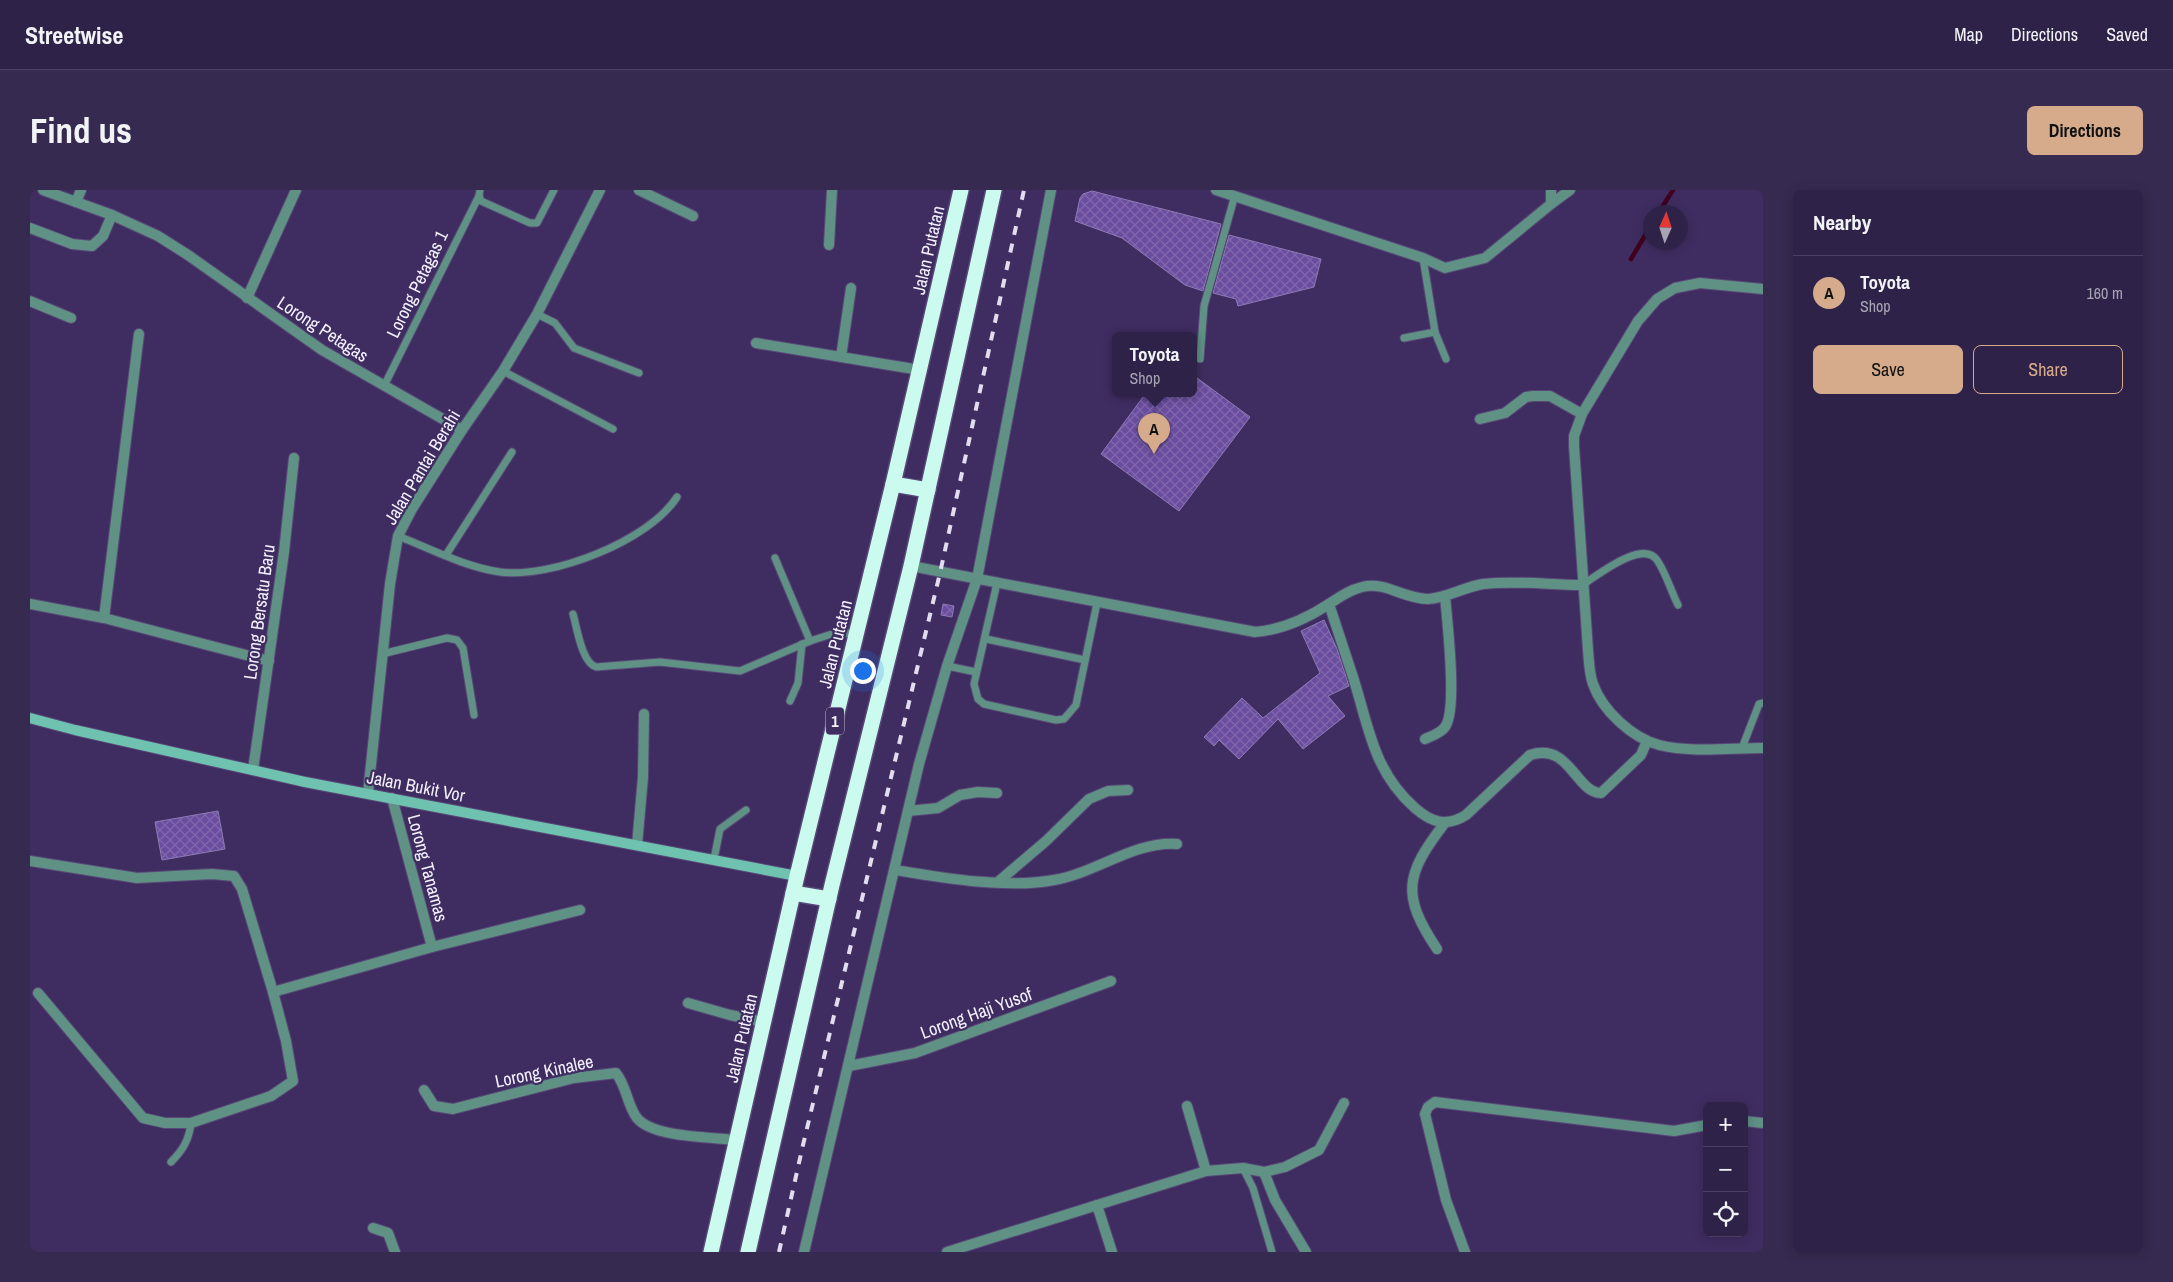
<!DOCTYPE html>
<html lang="en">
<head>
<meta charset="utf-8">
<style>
  body { margin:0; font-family:"Archivo Narrow",sans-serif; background:#372a50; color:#f1f3f6 }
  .controls { position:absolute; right:15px; bottom:15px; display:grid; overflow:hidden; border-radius:8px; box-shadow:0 2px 12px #0003 }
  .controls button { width:45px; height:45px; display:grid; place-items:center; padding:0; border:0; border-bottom:1px solid #4a3f61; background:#2f2249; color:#f1f3f6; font:25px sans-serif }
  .compass { position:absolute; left:1613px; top:15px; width:45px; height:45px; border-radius:50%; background:#2f2249; box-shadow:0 2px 12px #0003; rotate:3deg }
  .you { position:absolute; left:832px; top:480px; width:18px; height:18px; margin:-12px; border:4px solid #fff; border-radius:50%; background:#1a73e8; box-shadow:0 0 0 8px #1a73e833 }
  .badge { display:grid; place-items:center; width:32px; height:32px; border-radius:50%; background:#d6ab8b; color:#111; font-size:16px; font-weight:700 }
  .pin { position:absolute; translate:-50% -41px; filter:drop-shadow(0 1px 2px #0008) }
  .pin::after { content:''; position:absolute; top:26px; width:18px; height:15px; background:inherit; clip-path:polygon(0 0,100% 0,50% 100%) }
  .popup { position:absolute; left:1082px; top:142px; width:85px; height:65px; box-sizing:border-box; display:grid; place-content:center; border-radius:8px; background:#2f2249; filter:drop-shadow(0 1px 4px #0005); font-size:16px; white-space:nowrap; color:#a7a4b4 }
  .popup b { font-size:19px; color:#f1f3f6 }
  .popup::after { content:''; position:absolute; left:50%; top:100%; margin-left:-10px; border:10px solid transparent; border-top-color:#2f2249 }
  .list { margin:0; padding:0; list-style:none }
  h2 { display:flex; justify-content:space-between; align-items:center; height:65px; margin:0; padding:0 20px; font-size:21px }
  h2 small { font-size:16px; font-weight:400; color:#a7a4b4 }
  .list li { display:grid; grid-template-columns:32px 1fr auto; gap:15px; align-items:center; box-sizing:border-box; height:75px; padding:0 20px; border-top:1px solid #4a3f61 }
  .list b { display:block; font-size:19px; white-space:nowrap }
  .list p { margin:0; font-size:16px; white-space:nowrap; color:#a7a4b4 }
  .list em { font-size:16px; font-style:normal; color:#a7a4b4 }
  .actions { display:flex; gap:10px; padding:15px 20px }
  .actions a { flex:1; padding:11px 0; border:1px solid #d6ab8b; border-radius:8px; text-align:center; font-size:18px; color:#d6ab8b }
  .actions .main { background:#d6ab8b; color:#111 }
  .icon { flex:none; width:28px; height:28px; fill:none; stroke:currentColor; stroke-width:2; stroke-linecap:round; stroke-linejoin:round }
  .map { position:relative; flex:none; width:1733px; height:1062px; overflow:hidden; border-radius:8px }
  header { display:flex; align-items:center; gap:30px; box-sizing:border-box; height:70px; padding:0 25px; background:#2f2249; border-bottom:1px solid #4a3f61 }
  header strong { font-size:24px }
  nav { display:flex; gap:28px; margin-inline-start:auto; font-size:18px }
  .intro { display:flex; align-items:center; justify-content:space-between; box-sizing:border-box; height:120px; padding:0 30px }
  h1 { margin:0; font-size:35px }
  .button { padding:12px 22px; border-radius:8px; background:#d6ab8b; color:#111; font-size:18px; font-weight:700 }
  main { display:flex; gap:30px; padding:0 30px }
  aside { flex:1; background:#2f2249; border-radius:8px; box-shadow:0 2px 12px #0003 }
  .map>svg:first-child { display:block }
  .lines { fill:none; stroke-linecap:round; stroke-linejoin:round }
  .stream { stroke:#40001e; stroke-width:4.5 }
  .building { fill:url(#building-cross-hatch); stroke:#8d7bb5 }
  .lane-casing { stroke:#584877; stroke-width:9 }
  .street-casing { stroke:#584877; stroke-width:12 }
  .secondary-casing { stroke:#584877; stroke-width:12 }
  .highway-casing { stroke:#584877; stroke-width:18 }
  .lane { stroke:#5f9185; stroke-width:7 }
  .street { stroke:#5f9185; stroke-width:10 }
  .secondary { stroke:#6fc2b0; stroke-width:10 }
  .highway { stroke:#cbfbef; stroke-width:15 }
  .rail { stroke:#e2ddee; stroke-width:4; stroke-dasharray:9 9; stroke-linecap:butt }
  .labels { text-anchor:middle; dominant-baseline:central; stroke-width:4.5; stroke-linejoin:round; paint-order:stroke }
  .shield { fill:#3f2d61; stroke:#beb6cf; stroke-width:1 }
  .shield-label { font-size:16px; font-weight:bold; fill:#f4f1fe }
  .street-label { font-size:18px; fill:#f4f1fe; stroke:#3f2d61 }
</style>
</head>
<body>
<header>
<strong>Streetwise</strong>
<nav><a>Map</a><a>Directions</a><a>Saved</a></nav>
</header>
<div class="intro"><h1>Find us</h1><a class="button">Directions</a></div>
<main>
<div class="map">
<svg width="1733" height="1062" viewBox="0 0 1733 1062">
  <defs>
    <pattern id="building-cross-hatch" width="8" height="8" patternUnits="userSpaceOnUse" patternTransform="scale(1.25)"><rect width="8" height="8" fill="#6a4d9e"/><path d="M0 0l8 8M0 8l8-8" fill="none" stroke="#8067ad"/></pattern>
  </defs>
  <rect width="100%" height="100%" fill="#3f2d61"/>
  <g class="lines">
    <g class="stream">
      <path d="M1629,22L1643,0"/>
      <path d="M1601,69L1620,37"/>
    </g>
  </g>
  <g class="building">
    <path d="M1062,1L1191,34L1173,101L1155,95L1092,48L1045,31L1050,8L1053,4Z"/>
    <path d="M1199,45L1291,69L1284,97L1208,116L1206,109L1183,103Z"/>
    <path d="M1163,185L1220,227L1149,321L1071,264L1116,203H1163Z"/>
    <path d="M913,414L924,416L922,427L911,425Z"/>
    <path d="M1294,430L1307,459L1319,496L1298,506L1315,526L1273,559L1248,529L1209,569L1189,550L1184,556L1174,547L1212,508L1233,528L1290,483L1271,441Z"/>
    <path d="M188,621L195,659L132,670L125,632Z"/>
  </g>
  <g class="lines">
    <defs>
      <g id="lane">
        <path d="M450,0L449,6L451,11L500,33H507L524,0"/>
        <path d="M1393,68L1405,142L1416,169"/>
        <path d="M507,124L525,133L544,158L609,183"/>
        <path d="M1374,148L1405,142"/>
        <path d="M1170,169L1174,116L1205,5"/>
        <path d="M473,181L583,239"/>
        <path d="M354,196L449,6"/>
        <path d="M368,346C401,359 435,377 470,382C521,389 619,351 647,307"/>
        <path d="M416,365L482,262"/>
        <path d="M745,368L780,451"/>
        <path d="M967,393L944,494L948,509L954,514L1026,530L1034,529L1046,515L1067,413"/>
        <path d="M1552,395C1567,386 1612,349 1627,370C1636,383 1641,401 1648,415"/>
        <path d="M543,424C547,438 552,473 566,477L630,472L710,481L780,451L802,444L827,443"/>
        <path d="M956,449L1055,470"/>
        <path d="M352,464L417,448L427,450L433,458L444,525"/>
        <path d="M917,476L946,482"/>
        <path d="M760,511L768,493L772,454"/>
        <path d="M1712,558L1729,514L1733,513"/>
        <path d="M684,669L690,639L716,620"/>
        <path d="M141,972C153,960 159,950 161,933"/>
        <path d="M1213,978L1223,998L1242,1062"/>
      </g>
      <g id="street">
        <path d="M13,0L82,25L128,46L158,65L292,160L432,240"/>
        <path d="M609,0L663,26"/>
        <path d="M1186,0L1393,68L1415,78L1455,68L1521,14V0"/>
        <path d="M46,12L51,0"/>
        <path d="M1521,14L1540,0"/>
        <path d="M0,38L42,54L62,56L73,46L82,25"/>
        <path d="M799,55L802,0"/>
        <path d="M1733,99L1670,93L1645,98L1627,109L1608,131L1552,224L1544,246V256L1558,460C1559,471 1559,483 1563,494C1572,520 1602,548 1629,555C1662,563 1699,558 1733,558"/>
        <path d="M217,108L266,0"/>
        <path d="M0,111L41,128"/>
        <path d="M726,153L890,180"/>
        <path d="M811,167L821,98"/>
        <path d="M1450,229L1475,223L1496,207L1503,206H1520L1552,224"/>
        <path d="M881,376L1225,442C1251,440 1276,429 1299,414C1310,407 1319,400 1332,397C1355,391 1374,409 1398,409C1417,408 1434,397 1453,394C1485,390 1520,395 1552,395"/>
        <path d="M0,414L74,428L239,471"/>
        <path d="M1299,414C1307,438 1315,462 1323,487C1339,537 1343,581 1385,618C1402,633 1417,637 1436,625L1500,565C1540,552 1545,602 1571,603L1611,565L1617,551"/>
        <path d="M74,428L109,144"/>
        <path d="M1395,549C1402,546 1411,543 1415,537C1428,520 1417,430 1415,406"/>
        <path d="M223,580L254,362L264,268"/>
        <path d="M338,603L360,394L368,346L382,319L432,240L473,181L507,124L570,0"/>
        <path d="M362,608L402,757"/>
        <path d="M878,621L908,618L930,605L948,602L967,603"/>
        <path d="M607,655L613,587L614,524"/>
        <path d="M0,671L107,688L182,684L204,686L212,699L243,802"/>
        <path d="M865,680C913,688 976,699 1024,690C1066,683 1104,651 1147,654"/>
        <path d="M969,691L1016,651L1059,609L1078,601L1098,600"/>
        <path d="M1407,759C1371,705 1375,685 1414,634"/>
        <path d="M8,803L113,928L135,933H161L241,906L263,891L256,851L243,802L402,757L550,720"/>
        <path d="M658,813L700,825L734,832"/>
        <path d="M819,876L885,863L1081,791"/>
        <path d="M394,900L404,916L423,919L544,888L586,883C597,897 597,915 607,928C623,948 683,947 707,950"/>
        <path d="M1157,916L1176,981"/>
        <path d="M1714,931L1733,933"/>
        <path d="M1234,982L1245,1010L1276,1062"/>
        <path d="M1067,1015L1082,1062"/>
        <path d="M343,1038L358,1043L365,1062"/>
        <path d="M774,1062L889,574L917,476L947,389L1021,0"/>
        <path d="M917,1062L1176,981L1213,978L1234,982L1255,977L1289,960L1314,913"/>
        <path d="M1435,1062L1416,1010L1395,924L1398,917L1405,912L1644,941L1677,935"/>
      </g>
      <path id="secondary" d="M0,528L45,540L275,592L767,686"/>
      <g id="highway">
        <path d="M863,294L898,300"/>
        <path d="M763,703L799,709"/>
        <path d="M681,1062L767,686L863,294L931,0"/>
        <path d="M718,1062L802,695L881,376L964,0"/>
      </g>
    </defs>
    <use href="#lane" class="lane-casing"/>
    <use href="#street" class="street-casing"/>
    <use href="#secondary" class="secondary-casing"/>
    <use href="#highway" class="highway-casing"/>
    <use href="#lane" class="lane"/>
    <use href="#street" class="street"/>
    <use href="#secondary" class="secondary"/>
    <use href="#highway" class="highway"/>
    <path class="rail" d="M749,1062L773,955L910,383L994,0"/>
  </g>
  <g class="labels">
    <rect class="shield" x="796" y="517.5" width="18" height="27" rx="4"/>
    <g class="shield-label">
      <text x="805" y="531">1</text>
    </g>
    <g class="street-label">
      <text transform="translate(898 60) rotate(-77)">Jalan Putatan</text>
      <text transform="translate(387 94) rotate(-64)">Lorong Petagas 1</text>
      <text transform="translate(293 139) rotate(33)">Lorong Petagas</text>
      <text transform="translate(392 277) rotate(-59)">Jalan Pantai Berahi</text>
      <text transform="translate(229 422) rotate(-82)">Lorong Bersatu Baru</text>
      <text transform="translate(805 454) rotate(-76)">Jalan Putatan</text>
      <text transform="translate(386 596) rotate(11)">Jalan Bukit Vor</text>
      <text transform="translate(398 678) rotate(75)">Lorong Tanamas</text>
      <text transform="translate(946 823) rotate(-20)">Lorong Haji Yusof</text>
      <text transform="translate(711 848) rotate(-77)">Jalan Putatan</text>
      <text transform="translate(514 881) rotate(-12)">Lorong Kinalee</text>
    </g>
  </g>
</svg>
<div class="controls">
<button>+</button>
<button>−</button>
<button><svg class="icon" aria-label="locate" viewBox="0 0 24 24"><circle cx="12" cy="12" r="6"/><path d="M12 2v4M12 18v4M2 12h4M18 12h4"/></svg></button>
</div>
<svg class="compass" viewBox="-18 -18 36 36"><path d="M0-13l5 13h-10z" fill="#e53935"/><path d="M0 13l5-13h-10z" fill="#a7a4b4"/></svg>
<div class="you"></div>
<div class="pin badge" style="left:1124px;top:264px">A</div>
<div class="popup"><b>Toyota</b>Shop</div>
</div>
<aside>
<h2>Nearby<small></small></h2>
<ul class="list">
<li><span class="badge">A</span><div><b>Toyota</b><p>Shop</p></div><em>160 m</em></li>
</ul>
<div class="actions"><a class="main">Save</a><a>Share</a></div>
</aside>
</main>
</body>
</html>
